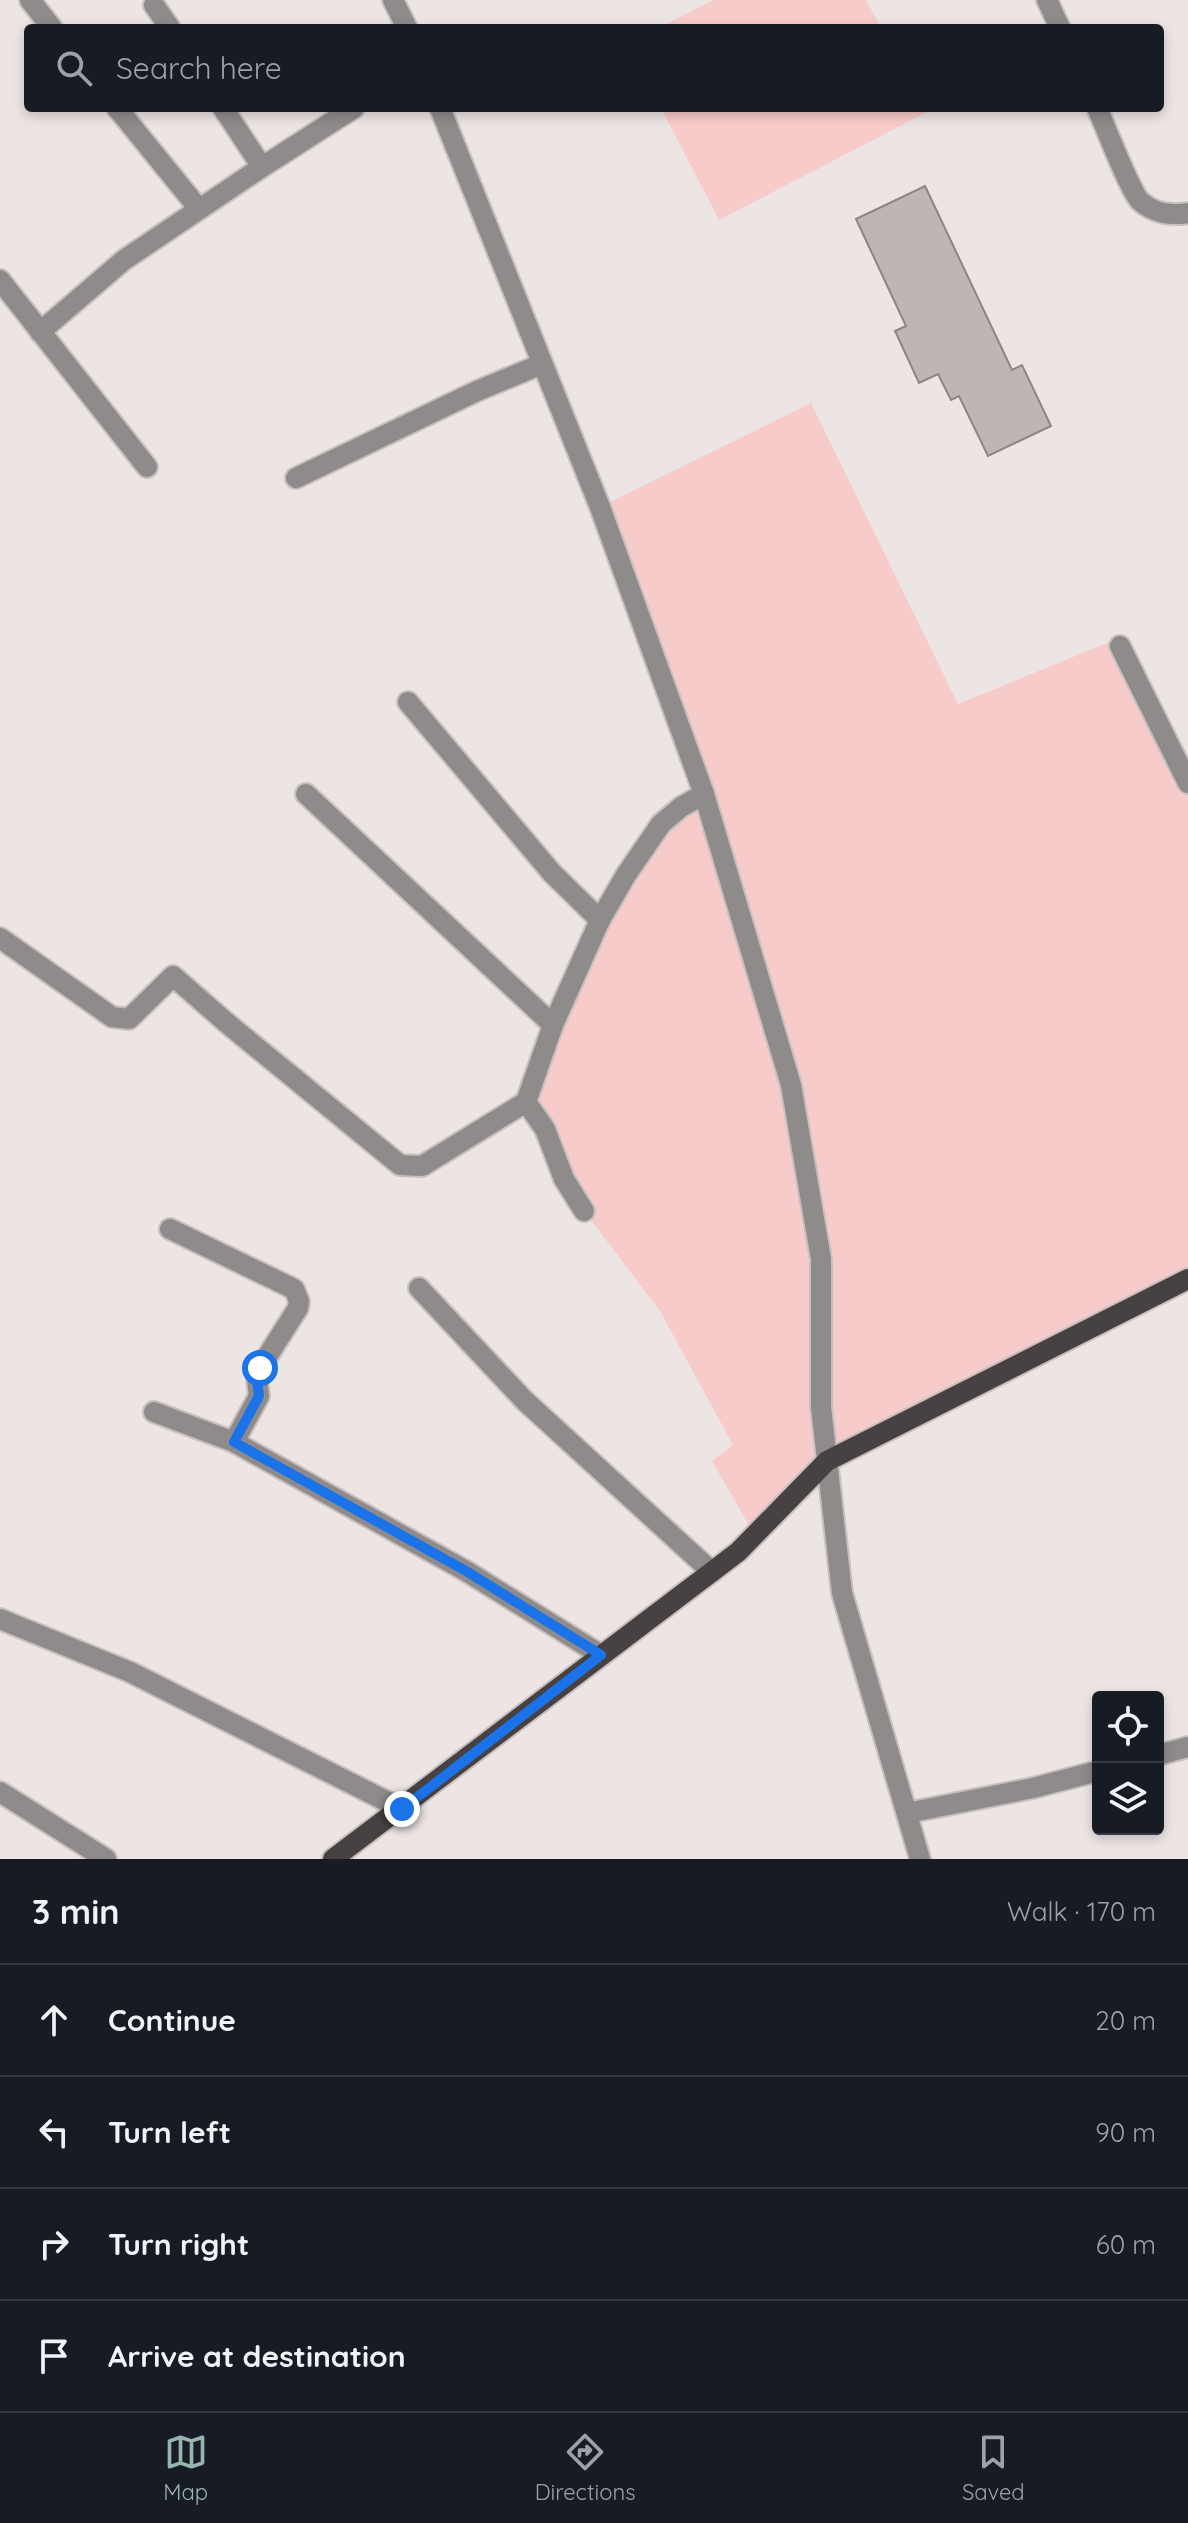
<!DOCTYPE html>
<html lang="en">
<head>
<meta charset="utf-8">
<style>
  body { margin:0; font-family:Quicksand,sans-serif; background:#20242c; color:#f1f3f6 }
  .controls { position:absolute; right:24px; bottom:24px; display:grid; overflow:hidden; border-radius:8px; box-shadow:0 4px 12px #0003 }
  .controls button { width:72px; height:72px; display:grid; place-items:center; padding:0; border:0; border-bottom:2px solid #363941; background:#171b24; color:#f1f3f6; font:40px sans-serif }
  .stop { position:absolute; width:24px; height:24px; margin:-18px; border:6px solid #1a73e8; border-radius:50%; background:#fff }
  .stop.end { background:#1a73e8; border-color:#fff; box-shadow:0 2px 8px #0008 }
  .list { margin:0; padding:0; list-style:none }
  h2 { display:flex; justify-content:space-between; align-items:center; height:104px; margin:0; padding:0 32px; font-size:34px }
  h2 small { font-size:26px; font-weight:400; color:#9ea1a6 }
  .list li { display:grid; grid-template-columns:52px 1fr auto; gap:24px; align-items:center; box-sizing:border-box; height:112px; padding:0 32px; border-top:2px solid #363941 }
  .list b { display:block; font-size:30px; white-space:nowrap }
  .list em { font-size:26px; font-style:normal; color:#9ea1a6 }
  .icon { flex:none; width:44px; height:44px; fill:none; stroke:currentColor; stroke-width:2; stroke-linecap:round; stroke-linejoin:round }
  .map { position:relative; flex:none; width:1188px; height:1859px; overflow:hidden }
  .search { position:absolute; background:#171b24; box-shadow:0 4px 12px #0003; left:24px; right:24px; top:24px; height:88px; display:flex; align-items:center; gap:20px; box-sizing:border-box; padding:0 28px; border-radius:8px; color:#9ea1a6; font-size:30px }
  .sheet { height:552px; background:#171b24 }
  nav { display:flex; justify-content:space-around; align-items:center; box-sizing:border-box; height:112px; border-top:2px solid #363941; background:#171b24; font-size:22px; color:#9ea1a6 }
  nav a { display:grid; justify-items:center; gap:4px }
  nav .on { color:#97b4ad }
  .map>svg:first-child { display:block }
  .green { fill:#f7cbca }
  .building { fill:#beb5b5; stroke:#8d8484; stroke-width:2 }
  .lines { fill:none; stroke-linecap:round; stroke-linejoin:round }
  .minor-casing { stroke:#c8c0c0; stroke-width:24 }
  .major-casing { stroke:#c8c0c0; stroke-width:24 }
  .minor { stroke:#8e8b8a; stroke-width:20 }
  .major { stroke:#474141; stroke-width:20 }
  .route { stroke:#1a73e8; stroke-width:10 }
</style>
</head>
<body>
<div class="map">
<svg width="1188" height="1859" viewBox="0 0 1188 1859">
  <rect width="100%" height="100%" fill="#ede4e4"/>
  <g class="green">
    <path d="M713,0H866L881,28H659Z"/>
    <path d="M661,108H923L925,113L719,220Z"/>
    <path d="M811,403L958,704L1112,641L1188,791V1279L827,1461L755,1536L712,1461L733,1445L660,1311L584,1211L526,1102L626,875L703,794L600,507Z"/>
  </g>
  <path class="building" d="M925,186L1012,370L1022,365L1051,426L988,456L959,396L951,400L938,374L919,383L895,331L906,326L856,219Z"/>
  <g class="lines">
    <defs>
      <g id="minor">
        <path d="M30,0L52,28"/>
        <path d="M393,0L407,28"/>
        <path d="M1047,0L1060,28"/>
        <path d="M154,5L170,28"/>
        <path d="M117,108L199,209"/>
        <path d="M223,108L262,167"/>
        <path d="M440,108L600,507L704,794L791,1085L821,1259V1407L842,1593L920,1859"/>
        <path d="M1097,108C1105,125 1130,191 1140,201C1153,213 1171,216 1188,213"/>
        <path d="M0,280L147,467"/>
        <path d="M40,332L124,260L262,167L354,108"/>
        <path d="M296,478L477,391L542,364"/>
        <path d="M1120,646L1188,783"/>
        <path d="M408,702L552,873L600,920"/>
        <path d="M306,794L553,1025"/>
        <path d="M0,938L112,1017L129,1019L173,976L228,1024L400,1165L422,1166L526,1102L553,1025L600,920L626,875L661,824L681,807L704,794"/>
        <path d="M526,1102L545,1129L564,1179L584,1211"/>
        <path d="M170,1229L294,1289L299,1301L298,1308L260,1368L257,1379L259,1396L234,1442"/>
        <path d="M419,1288L525,1401L712,1572"/>
        <path d="M154,1412L234,1442L466,1571L601,1655"/>
        <path d="M0,1619L130,1672L402,1809"/>
        <path d="M1158,1755L1188,1747"/>
        <path d="M0,1792L106,1859"/>
        <path d="M907,1813L1033,1788L1098,1771"/>
      </g>
      <path id="major" d="M333,1859L738,1552L827,1461L1188,1279"/>
    </defs>
    <use href="#minor" class="minor-casing"/>
    <use href="#major" class="major-casing"/>
    <use href="#minor" class="minor"/>
    <use href="#major" class="major"/>
  </g>
  <g class="lines">
    <path class="route" d="M260,1368L257,1379L259,1396L234,1442L466,1571L601,1655L402,1809"/>
  </g>
</svg>
<div class="controls">
<button><svg class="icon" aria-label="locate" viewBox="0 0 24 24"><circle cx="12" cy="12" r="6"/><path d="M12 2v4M12 18v4M2 12h4M18 12h4"/></svg></button>
<button><svg class="icon" aria-label="layers" viewBox="0 0 24 24"><path d="M12 4l9 5-9 5-9-5zM3 14l9 5 9-5"/></svg></button>
</div>
<div class="stop" style="left:260px;top:1368px"></div>
<div class="stop end" style="left:402px;top:1809px"></div>
<div class="search"><svg class="icon" aria-label="search" viewBox="0 0 24 24"><circle cx="10" cy="10" r="6"/><path d="M15 15l6 6"/></svg>Search here</div>
</div>
<section class="sheet">
<h2>3 min<small>Walk · 170 m</small></h2>
<ul class="list">
<li><svg class="icon" aria-label="ahead" viewBox="0 0 24 24"><path d="M12 20V5M6 11l6-6 6 6"/></svg><div><b>Continue</b></div><em>20 m</em></li>
<li><svg class="icon" aria-label="left" viewBox="0 0 24 24"><path d="M17 20v-9H6M10 6l-5 5 5 5"/></svg><div><b>Turn left</b></div><em>90 m</em></li>
<li><svg class="icon" aria-label="right" viewBox="0 0 24 24"><path d="M7 20v-9h11M14 6l5 5-5 5"/></svg><div><b>Turn right</b></div><em>60 m</em></li>
<li><svg class="icon" aria-label="arrive" viewBox="0 0 24 24"><path d="M6 21V4h12l-3 4 3 4H6"/></svg><div><b>Arrive at destination</b></div></li>
</ul>
</section>
<nav>
<a class="on"><svg class="icon" aria-label="map" viewBox="0 0 24 24"><path d="M3 6l6-2 6 2 6-2v14l-6 2-6-2-6 2zM9 4v14M15 6v14"/></svg>Map</a>
<a><svg class="icon" aria-label="directions" viewBox="0 0 24 24"><path d="M12 3l9 9-9 9-9-9zM9 14v-3h6M13 9l2 2-2 2"/></svg>Directions</a>
<a><svg class="icon" aria-label="saved" viewBox="0 0 24 24"><path d="M7 4h10v16l-5-4-5 4z"/></svg>Saved</a>
</nav>
</body>
</html>
